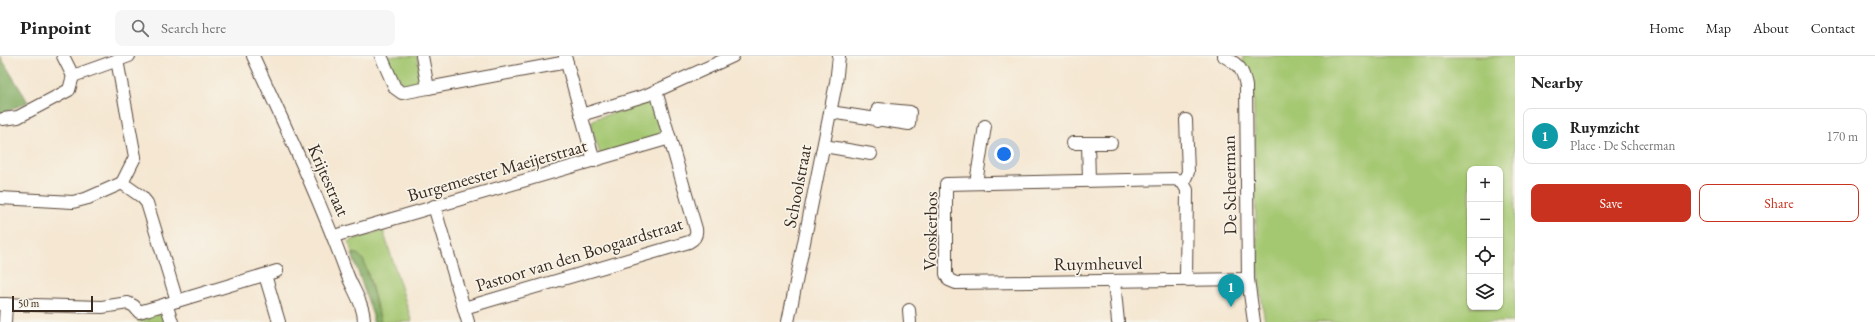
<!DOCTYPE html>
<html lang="en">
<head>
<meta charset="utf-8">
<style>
  body { margin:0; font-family:"EB Garamond",serif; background:#f6f6f6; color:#222 }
  .controls { position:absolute; right:12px; bottom:12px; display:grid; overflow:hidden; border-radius:8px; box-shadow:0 1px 3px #0004 }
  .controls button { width:36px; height:36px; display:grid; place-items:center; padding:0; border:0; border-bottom:1px solid #e0e0e0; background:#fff; color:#222; font:20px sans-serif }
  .scale { position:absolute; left:12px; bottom:10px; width:81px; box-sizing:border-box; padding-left:4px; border:2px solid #3b2a1e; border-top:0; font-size:11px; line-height:14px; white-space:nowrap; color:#3b2a1e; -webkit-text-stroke:3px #f7f3e8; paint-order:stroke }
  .you { position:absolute; left:1004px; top:98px; width:14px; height:14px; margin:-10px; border:3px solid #fff; border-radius:50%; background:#1a73e8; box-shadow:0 0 0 6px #1a73e833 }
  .badge { display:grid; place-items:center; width:26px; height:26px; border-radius:50%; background:#c8321e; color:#fff; font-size:13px; font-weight:700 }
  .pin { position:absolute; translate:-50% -33px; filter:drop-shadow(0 1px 2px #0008) }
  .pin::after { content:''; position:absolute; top:21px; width:14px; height:12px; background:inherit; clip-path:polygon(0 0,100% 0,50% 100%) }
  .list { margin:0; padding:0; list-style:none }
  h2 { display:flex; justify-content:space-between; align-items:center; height:52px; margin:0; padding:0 16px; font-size:17px }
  h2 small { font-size:13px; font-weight:400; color:#767676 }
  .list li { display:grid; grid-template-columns:26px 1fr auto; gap:12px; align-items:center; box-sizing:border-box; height:56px; margin:0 8px 8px; padding:0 8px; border:1px solid #e0e0e0; border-radius:8px }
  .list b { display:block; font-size:15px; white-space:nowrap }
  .list p { margin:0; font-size:13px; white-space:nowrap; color:#767676 }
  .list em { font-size:13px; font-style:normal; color:#767676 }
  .actions { display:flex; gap:8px; padding:12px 16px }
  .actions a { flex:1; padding:9px 0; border:1px solid #c8321e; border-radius:8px; text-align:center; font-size:14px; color:#c8321e }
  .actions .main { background:#c8321e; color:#fff }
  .icon { flex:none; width:22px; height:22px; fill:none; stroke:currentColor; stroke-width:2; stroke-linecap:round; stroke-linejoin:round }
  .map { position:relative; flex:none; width:1515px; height:266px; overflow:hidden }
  header { display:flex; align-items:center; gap:24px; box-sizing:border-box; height:56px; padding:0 20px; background:#fff; border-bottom:1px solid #e0e0e0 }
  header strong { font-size:19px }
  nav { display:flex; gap:22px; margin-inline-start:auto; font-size:14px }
  .search { width:280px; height:36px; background:#f6f6f6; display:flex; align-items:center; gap:10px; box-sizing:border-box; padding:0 14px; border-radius:8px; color:#767676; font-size:15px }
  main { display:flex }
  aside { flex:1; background:#fff }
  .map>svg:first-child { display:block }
  .green { fill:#a4c771; stroke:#707848; fill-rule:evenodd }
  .forest { fill:#83ac63; stroke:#5f6b40 }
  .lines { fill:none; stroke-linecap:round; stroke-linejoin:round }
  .street-casing { stroke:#574639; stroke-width:14 }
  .street { stroke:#fff; stroke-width:12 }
  .labels { text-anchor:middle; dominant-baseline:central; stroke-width:3.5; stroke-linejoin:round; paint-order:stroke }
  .street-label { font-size:18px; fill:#3b2a1e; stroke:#f7f3e8 }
</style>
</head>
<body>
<header>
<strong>Pinpoint</strong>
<div class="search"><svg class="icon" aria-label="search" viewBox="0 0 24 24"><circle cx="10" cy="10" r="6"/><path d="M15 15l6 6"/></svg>Search here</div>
<nav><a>Home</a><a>Map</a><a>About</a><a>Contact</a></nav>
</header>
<main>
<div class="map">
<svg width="1515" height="266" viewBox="0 0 1515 266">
  <rect width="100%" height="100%" fill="#f7f3e8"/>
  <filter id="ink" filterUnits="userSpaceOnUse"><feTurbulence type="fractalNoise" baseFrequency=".025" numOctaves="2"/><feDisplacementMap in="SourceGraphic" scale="8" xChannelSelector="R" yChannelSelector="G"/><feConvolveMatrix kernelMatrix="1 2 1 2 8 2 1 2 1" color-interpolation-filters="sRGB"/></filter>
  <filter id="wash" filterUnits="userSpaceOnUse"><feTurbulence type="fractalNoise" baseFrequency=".012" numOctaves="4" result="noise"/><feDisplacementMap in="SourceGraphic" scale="16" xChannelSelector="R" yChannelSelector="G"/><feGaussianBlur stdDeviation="0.9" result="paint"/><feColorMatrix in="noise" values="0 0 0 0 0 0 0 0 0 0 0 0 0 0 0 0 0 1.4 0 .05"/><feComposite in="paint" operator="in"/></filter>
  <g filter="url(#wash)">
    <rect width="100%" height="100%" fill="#f5e7d2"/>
    <g class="green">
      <path d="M386,0H417L421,23L419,28L407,30L403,29Z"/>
      <path d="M1243,0H1515V266H1265C1252,188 1257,112 1253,34L1251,21L1243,6ZM1470,113H1500V251H1470Z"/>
      <path d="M652,45L662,80L600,98L592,74V65L597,62Z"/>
      <path d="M383,174L412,266H381L368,216L355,197L352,198L349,185Z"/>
      <path d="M162,255L165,266H138V260Z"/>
    </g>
    <g class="forest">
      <path d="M0,0L28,46L0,58Z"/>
      <path d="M352,198H358L364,205L381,266H373V260Z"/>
    </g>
  </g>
  <g filter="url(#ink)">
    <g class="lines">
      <defs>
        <g id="street">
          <path d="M63,0L73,20"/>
          <path d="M253,0C286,72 320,144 347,218C353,234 364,248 364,266"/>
          <path d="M381,0L395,32L402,37L428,32L422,0"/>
          <path d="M565,0L594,105"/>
          <path d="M1224,0C1239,9 1243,13 1246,30L1248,223L1254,266"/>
          <path d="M117,4L135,101L122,127L142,141L147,147L177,245L277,215"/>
          <path d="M73,20L129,0"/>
          <path d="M428,32L567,6"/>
          <path d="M830,56L909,68L910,56L878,53L877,65"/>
          <path d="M581,59L647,39L733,0"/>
          <path d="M3,63L18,61L69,34L73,20"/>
          <path d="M1073,87H1111"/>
          <path d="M1088,87L1089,124"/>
          <path d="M824,90L871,98"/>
          <path d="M976,127L985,70"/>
          <path d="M1183,127L1188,116L1186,64"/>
          <path d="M0,142L73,146L88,142L122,127"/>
          <path d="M434,150L468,266"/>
          <path d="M334,180L670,82"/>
          <path d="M265,219L279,266"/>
          <path d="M1186,224L1187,134L1183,127L1175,123L946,128V218L949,224L956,227L1248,223"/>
          <path d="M1114,225L1118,266"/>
          <path d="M0,248L102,251L128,247L134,250L139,256L177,245"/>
          <path d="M166,248L172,266"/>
          <path d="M464,252L689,186C695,183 697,180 696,173L656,35"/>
          <path d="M909,254L910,266"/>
          <path d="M5,266L6,248"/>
          <path d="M788,266L836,27L839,0"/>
        </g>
      </defs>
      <use href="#street" class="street-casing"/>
      <use href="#street" class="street"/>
    </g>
  </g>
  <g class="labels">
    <g class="street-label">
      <text transform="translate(497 114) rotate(-16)">Burgemeester Maeijerstraat</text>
      <text transform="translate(329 124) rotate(66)">Krijtestraat</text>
      <text transform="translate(1229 129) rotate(-91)">De Scheerman</text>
      <text transform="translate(797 130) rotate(-79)">Schoolstraat</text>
      <text transform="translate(930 175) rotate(-89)">Vooskerbos</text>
      <text transform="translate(579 198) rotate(-17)">Pastoor van den Boogaardstraat</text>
      <text transform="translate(1098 207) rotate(-1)">Ruymheuvel</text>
    </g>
  </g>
</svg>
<div class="controls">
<button>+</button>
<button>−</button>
<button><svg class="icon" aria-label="locate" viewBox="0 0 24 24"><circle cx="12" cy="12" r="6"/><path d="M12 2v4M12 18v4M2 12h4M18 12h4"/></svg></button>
<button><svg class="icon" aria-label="layers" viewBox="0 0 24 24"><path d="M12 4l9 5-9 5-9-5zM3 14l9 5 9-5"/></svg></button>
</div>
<div class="scale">50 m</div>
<div class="you"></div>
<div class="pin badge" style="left:1231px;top:251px;background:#0f9aa8">1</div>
</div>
<aside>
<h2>Nearby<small></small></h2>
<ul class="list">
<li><span class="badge" style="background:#0f9aa8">1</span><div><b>Ruymzicht</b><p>Place · De Scheerman</p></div><em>170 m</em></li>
</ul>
<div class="actions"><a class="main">Save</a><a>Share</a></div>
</aside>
</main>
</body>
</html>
